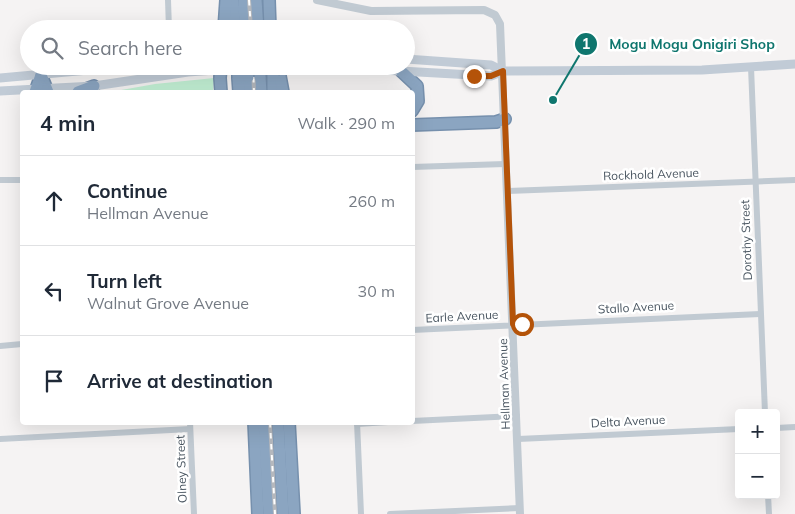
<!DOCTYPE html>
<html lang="en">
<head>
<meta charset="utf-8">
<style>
  body { margin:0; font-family:Mulish,sans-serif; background:#f6f6f7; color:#1f2937 }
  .controls { position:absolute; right:15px; bottom:15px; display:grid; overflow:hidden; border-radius:5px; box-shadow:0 5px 20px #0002 }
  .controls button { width:45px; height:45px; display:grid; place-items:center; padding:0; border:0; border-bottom:1px solid #e0e1e3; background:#fff; color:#1f2937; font:25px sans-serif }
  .stop { position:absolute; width:15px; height:15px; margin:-11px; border:4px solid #b45309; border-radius:50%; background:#fff }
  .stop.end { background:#b45309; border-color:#fff; box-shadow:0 1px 5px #0008 }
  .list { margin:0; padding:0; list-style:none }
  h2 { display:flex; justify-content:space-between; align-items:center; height:65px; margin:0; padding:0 20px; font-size:21px }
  h2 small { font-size:16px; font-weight:400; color:#747a83 }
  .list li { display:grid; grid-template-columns:32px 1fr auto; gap:15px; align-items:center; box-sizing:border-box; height:90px; padding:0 20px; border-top:1px solid #e0e1e3 }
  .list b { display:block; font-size:19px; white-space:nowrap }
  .list p { margin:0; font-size:16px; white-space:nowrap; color:#747a83 }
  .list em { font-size:16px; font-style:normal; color:#747a83 }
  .icon { flex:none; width:28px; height:28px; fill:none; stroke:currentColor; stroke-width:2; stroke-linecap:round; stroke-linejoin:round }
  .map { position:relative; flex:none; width:795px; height:514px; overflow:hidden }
  .search { position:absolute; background:#fff; box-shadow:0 5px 20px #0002; left:20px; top:20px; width:395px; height:55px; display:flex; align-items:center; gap:12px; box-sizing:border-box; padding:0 18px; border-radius:28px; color:#747a83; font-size:19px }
  .panel { position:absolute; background:#fff; box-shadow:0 5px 20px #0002; left:20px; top:90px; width:395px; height:335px; border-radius:5px }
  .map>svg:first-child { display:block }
  .green { fill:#c3f1d5 }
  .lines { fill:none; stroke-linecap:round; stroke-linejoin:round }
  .motorway-casing { stroke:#7690ad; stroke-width:14 }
  .minor { stroke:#c1cad2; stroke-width:6 }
  .tertiary { stroke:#c1cad2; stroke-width:8 }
  .secondary { stroke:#c1cbd6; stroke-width:9 }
  .motorway { stroke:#8ba5c1; stroke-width:11 }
  .rail-casing { stroke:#b5b8bd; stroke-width:4 }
  .rail { stroke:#fff; stroke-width:2; stroke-dasharray:5.5; stroke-linecap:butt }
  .motorway-bridge-casing { stroke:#7690ad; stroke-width:14; stroke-linecap:butt }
  .motorway-bridge { stroke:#8ba5c1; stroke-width:11 }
  .route { stroke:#b45309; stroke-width:6 }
  .labels { text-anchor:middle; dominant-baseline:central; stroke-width:5; stroke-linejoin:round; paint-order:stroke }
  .street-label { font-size:12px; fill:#4a5661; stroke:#fff }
  .leader { fill:none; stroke:#0f766e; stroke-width:2 }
  .callout-dot { fill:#0f766e; stroke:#fff; stroke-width:2 }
  .mark-label { font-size:15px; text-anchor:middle; font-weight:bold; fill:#fff }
  .callout-label { font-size:14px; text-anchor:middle; font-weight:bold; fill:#0f766e; stroke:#fff; stroke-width:5; stroke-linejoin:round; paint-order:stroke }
</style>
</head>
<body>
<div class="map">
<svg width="795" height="514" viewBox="0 0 795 514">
  <rect width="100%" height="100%" fill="#f5f3f3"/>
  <path class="green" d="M214,78L213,92H110L155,84Z"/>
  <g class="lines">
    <defs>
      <g id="motorway">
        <path d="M233,0L235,29"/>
        <path d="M244,0L245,29"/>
        <path d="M256,0L258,29"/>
        <path d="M269,0L270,29"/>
        <path d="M224,29L226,0"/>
        <path d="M401,71L417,86L418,101L412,111"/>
        <path d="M41,75L48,92"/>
        <path d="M273,76V92"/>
        <path d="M280,76L283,92"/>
        <path d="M248,77V92"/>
        <path d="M260,77L261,92"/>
        <path d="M220,78L221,92"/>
        <path d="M238,78L239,92"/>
        <path d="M35,92L41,75"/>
        <path d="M78,92L94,86"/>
        <path d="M412,125L496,122L505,119"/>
        <path d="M254,422L258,514"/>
        <path d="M264,422L269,514"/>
        <path d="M278,422L283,514"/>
        <path d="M289,422L294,514"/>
      </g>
    </defs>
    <use href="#motorway" class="motorway-casing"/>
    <g class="minor">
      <path d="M168,0L169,29"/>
      <path d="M751,67L765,413"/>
      <path d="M412,167L505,164"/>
      <path d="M0,180H22"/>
      <path d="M507,191L795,180"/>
      <path d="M412,330L760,314"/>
      <path d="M0,346L22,344"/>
      <path d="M412,421L517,416"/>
      <path d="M190,422L194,514"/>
      <path d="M357,422L361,514"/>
      <path d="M357,424L388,422"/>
      <path d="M776,428L795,427"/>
      <path d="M0,439L190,429"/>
      <path d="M518,439L739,429"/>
      <path d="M768,495L769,514"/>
      <path d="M390,514L520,508"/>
    </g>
    <path class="tertiary" d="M317,0L371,11L484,10L495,15L500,24L520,514"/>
    <g class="secondary">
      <path d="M406,59L491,65L503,71"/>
      <path d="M309,66L491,76L503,71L702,70L795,64"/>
      <path d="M268,67L298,66"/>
      <path d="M0,78L133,66"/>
      <path d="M0,91L94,86L188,72L242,68"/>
    </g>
    <use href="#motorway" class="motorway"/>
    <defs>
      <g id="rail">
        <path d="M249,0L251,29"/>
        <path d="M253,66L254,92"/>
        <path d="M270,422L275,514"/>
      </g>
    </defs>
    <use href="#rail" class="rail-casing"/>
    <use href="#rail" class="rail"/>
    <defs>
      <g id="motorway-bridge">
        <path d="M238,66V78"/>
        <path d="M247,66L248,77"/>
        <path d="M260,66V77"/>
        <path d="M272,66L273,76"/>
        <path d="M220,78L221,66"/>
      </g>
    </defs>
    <use href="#motorway-bridge" class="motorway-bridge-casing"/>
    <use href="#motorway-bridge" class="motorway-bridge"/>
  </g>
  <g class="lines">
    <path class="route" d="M474,76H491L503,71L513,324H522"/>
  </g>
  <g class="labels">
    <g class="street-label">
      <text transform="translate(651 174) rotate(-2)">Rockhold Avenue</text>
      <text transform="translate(746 240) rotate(-92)">Dorothy Street</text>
      <text transform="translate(636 307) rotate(-3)">Stallo Avenue</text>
      <text transform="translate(462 316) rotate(-3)">Earle Avenue</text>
      <text transform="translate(504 384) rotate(-92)">Hellman Avenue</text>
      <text transform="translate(628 421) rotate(-3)">Delta Avenue</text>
      <text transform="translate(181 469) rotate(-92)">Olney Street</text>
    </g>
  </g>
  <path class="leader" d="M553 100L586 44"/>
  <g class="callout-dot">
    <circle cx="553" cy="100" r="5"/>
    <circle cx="586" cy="44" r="12"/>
  </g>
  <g class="mark-label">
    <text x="586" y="49">1</text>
  </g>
  <g class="callout-label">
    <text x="692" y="49">Mogu Mogu Onigiri Shop</text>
  </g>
</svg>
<div class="controls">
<button>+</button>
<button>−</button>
</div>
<div class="stop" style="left:522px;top:324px"></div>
<div class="stop end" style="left:474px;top:76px"></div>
<div class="search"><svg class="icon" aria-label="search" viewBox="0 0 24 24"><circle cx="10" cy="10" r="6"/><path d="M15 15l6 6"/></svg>Search here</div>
<section class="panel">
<h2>4 min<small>Walk · 290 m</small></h2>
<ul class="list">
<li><svg class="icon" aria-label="ahead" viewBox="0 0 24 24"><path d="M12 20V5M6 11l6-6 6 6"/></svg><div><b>Continue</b><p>Hellman Avenue</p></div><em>260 m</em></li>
<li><svg class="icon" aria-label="left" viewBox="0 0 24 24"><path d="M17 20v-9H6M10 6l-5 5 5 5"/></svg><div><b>Turn left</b><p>Walnut Grove Avenue</p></div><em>30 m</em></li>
<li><svg class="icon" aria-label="arrive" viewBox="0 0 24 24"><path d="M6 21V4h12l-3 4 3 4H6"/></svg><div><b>Arrive at destination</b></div></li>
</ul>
</section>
</div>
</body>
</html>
